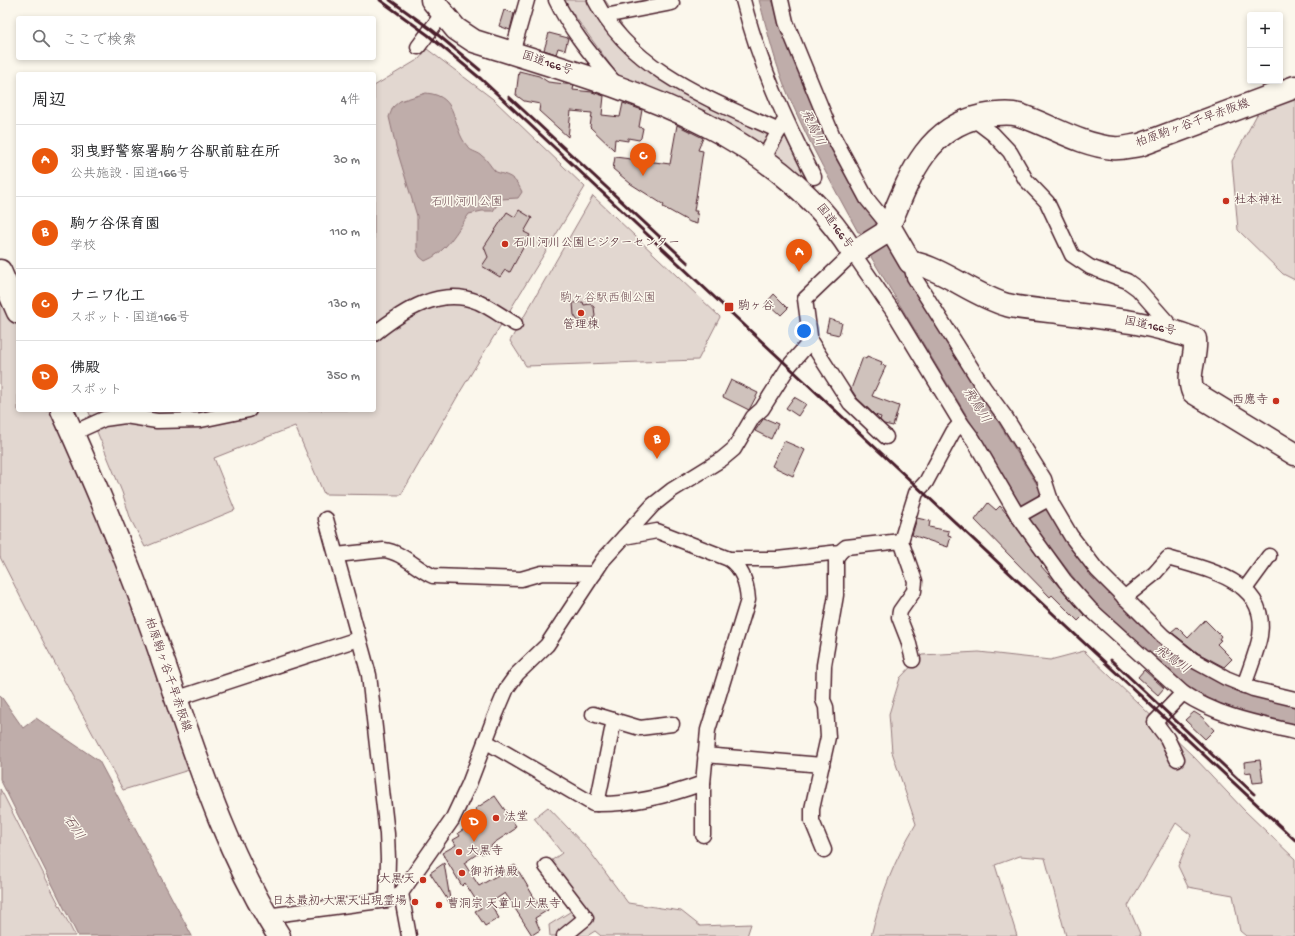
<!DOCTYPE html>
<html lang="ja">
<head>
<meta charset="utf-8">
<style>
  body { margin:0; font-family:"Gochi Hand","Klee One",sans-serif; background:#f2f2f2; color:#202124 }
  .controls { position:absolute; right:12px; top:12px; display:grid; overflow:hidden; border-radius:4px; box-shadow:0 2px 6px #0003 }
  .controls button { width:36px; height:36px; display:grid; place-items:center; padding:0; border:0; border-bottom:1px solid #e0e0e0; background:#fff; color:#202124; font:20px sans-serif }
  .you { position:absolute; left:804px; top:331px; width:14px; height:14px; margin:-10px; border:3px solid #fff; border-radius:50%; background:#1a73e8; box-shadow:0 0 0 6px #1a73e833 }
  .badge { display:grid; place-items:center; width:26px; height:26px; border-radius:50%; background:#ea580c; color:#fff; font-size:13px; font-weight:700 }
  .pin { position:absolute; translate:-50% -33px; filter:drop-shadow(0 1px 2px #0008) }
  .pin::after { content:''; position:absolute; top:21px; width:14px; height:12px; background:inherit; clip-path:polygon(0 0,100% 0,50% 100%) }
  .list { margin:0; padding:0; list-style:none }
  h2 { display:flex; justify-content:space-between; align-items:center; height:52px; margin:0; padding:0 16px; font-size:17px }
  h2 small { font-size:13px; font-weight:400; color:#757577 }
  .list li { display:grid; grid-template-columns:26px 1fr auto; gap:12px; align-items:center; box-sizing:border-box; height:72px; padding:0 16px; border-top:1px solid #e0e0e0 }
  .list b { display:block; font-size:15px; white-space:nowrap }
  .list p { margin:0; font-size:13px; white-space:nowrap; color:#757577 }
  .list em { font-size:13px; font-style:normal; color:#757577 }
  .icon { flex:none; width:22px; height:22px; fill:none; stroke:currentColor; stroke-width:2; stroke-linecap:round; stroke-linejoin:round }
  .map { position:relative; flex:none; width:1295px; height:936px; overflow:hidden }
  .search { position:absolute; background:#fff; box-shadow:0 2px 6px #0003; left:16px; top:16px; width:360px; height:44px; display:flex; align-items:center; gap:10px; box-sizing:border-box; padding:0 14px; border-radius:4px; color:#757577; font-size:15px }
  .panel { position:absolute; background:#fff; box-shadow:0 2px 6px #0003; left:16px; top:72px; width:360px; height:340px; border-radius:4px }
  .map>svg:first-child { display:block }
  .green { fill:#e2d7d0; stroke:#967b7e }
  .water { fill:#bfadaa; stroke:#907477 }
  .building { fill:#cfc2bc; stroke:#4a1f2b }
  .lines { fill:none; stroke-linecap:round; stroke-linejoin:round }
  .minor-casing { stroke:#4a1f2b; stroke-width:17 }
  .primary-casing { stroke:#4a1f2b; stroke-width:25 }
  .trunk-casing { stroke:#4a1f2b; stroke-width:25 }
  .minor { stroke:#fbf7ec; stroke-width:14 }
  .primary { stroke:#fbf7ec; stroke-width:22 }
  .trunk { stroke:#fbf7ec; stroke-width:22 }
  .rail { stroke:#4a1f2b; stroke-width:3 }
  .poi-dot { fill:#c8321e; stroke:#fbf7ec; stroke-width:1.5 }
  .labels { text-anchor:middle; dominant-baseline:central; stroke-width:3; stroke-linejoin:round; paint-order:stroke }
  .street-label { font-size:12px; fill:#4a1f2b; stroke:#fbf7ec }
  .poi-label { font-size:12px; fill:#4a1f2b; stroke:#fbf7ec; text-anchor:start }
  .park-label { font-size:12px; fill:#704d54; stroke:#fbf7ec }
  .water-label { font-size:13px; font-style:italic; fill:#6d4a51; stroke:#fbf7ec }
</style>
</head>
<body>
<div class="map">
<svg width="1295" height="936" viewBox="0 0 1295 936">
  <rect width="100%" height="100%" fill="#fbf7ec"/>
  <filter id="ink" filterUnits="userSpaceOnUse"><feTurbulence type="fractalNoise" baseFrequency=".025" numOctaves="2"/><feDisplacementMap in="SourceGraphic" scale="8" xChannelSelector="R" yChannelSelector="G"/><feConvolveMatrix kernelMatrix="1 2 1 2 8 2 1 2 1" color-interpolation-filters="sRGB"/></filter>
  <g filter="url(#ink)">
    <g class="green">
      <path d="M563,0H605L646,61L778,122L807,181L806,183L622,81Z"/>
      <path d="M427,49L493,99L585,187L460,392L401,495L324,494L295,426L214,458L235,510L145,547L131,520L122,492L88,410H374V86L419,59Z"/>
      <path d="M1295,94V280L1283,274L1238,230L1232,161L1261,107Z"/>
      <path d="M593,196L720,317L698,360L526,366L510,341Z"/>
      <path d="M0,286L18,327V410H55L126,575L189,770L123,790L44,643L0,557Z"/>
      <path d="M1084,651L1195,758L1244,810L1295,859V936H1246L1240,931L1233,895L1188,887L1178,866L1191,835L1176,823L1128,906L1141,936H1066L1045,858L1020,856L995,865L1017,936H871C880,897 895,858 916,824L892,752L889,714L900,678L922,655L979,652L1050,660Z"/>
      <path d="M0,789L4,796L75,936H0Z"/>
      <path d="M548,807L588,849L628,903L681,911L700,926L751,924L747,936H601L595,931L587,936H550L549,925L581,905L548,863L562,853L534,818Z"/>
    </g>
    <g class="water">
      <path d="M759,0H772L803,83L836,159L877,222L875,223L893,253L1036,483L1064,535L1167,645L1295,703V727L1256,719L1190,690L1143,654L1088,596L1036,529L1017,499L871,257L860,232H858C834,188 810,145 790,99C776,68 768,33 759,0Z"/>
      <path d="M426,93C461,96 450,127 468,147C470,151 477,152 481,155C487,159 490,166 495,171C497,173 501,173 503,174C514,177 518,183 522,192L518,198L501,199L493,211H482L469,214C457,231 446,253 425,261L420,257L417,251V216L396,147L389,117L393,107L400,101Z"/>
      <path d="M0,695L23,728L36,718L99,761L192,936H78L0,779Z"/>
    </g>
    <g class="building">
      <path d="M504,10L514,13L510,30L499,26Z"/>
      <path d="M549,33L568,38L565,50L558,48L556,54L544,50Z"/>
      <path d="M519,71L539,76L548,82L574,85L573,90L592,92L604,96L602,115L620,117L623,103L642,110L639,127L643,128L641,138L639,140L628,138V141L615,139L614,150L590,127L592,113L571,111L568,137L539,111L540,104L524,101L516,95Z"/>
      <path d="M677,125L703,138L698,150L703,151L694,211H697L696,214H698L697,224L690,222L663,207L664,205L631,184L613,169L615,157L670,164Z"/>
      <path d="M519,210L532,218L524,232L530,235L510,272L505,270L500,277L482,266L488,257L484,247L507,212L515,217Z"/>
      <path d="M774,294L788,308L781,315L767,302Z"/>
      <path d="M583,302L584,305L590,304L594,307L595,316L590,325L582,320L578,321L574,315L573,303Z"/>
      <path d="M829,319L842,323L839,335L826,332Z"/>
      <path d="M867,356L882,362L881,365L886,366L872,396L899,406L893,426L884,424L880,420L881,417L875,415L857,398L851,389L863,357L866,359Z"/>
      <path d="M731,380L758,393L749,410L723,397Z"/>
      <path d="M794,397L806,404L798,416L786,408Z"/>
      <path d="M764,418L778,424L771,439L755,431Z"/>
      <path d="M784,441L805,450L793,476L772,466Z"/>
      <path d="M988,503L996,510L1000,506L1007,514L1043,564L1041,566L1084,615L1078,621L1052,595L1050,597L975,520Z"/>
      <path d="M917,518L930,521L929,527L949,531L948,535L951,536L948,547L912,535Z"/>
      <path d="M1205,620L1221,636L1219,639L1221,640L1217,644L1232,659L1224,667L1198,653L1171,632L1177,627L1188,638Z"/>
      <path d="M1144,670L1164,688L1158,695L1138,677Z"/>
      <path d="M1194,712L1202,717L1214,730L1205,739L1185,720Z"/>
      <path d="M1260,760L1263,782L1253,783L1251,772L1245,773L1244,762Z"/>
      <path d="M495,796L516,826L514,827L515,829L494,843L491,846L492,848L482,854L480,852L464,863L479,886L515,865L538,904L543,901L548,910L535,918L540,930L532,935L505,893L490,903L499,918L485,926L475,911L481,908L465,883L462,886L442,853L456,845L453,840L460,836L458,833L481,818L475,809Z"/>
      <path d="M444,863L451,905L430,873Z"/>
    </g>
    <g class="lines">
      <defs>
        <g id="minor">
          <path d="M556,0C571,32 595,59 617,86"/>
          <path d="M595,0C631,71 711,100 779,131"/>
          <path d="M743,0C759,63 785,120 814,177"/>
          <path d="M781,0L786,22L832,134L867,199L889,226"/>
          <path d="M605,16L672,3"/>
          <path d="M418,47L443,13"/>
          <path d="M512,53L527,0"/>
          <path d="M972,118L993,134L1010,152L1026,180L1047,202L1072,255L1090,267L1127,281L1138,289L1175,331"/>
          <path d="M763,160L783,123"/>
          <path d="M910,262L914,277L984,388L1006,418L1044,479L1052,504L1071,536L1097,570L1163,636L1193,660L1226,678L1253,689L1295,699"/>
          <path d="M374,334C403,311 440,286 478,302C491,308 503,317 515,324"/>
          <path d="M809,339L850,403L886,437"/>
          <path d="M73,433L104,419L125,416L157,421L201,420L249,410"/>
          <path d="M1018,516L1050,498"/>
          <path d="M326,519L369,675L387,834L388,859L387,900"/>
          <path d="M624,537L657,531L729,559H777L840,552L846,547L901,541L915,581L914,591L900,611L899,617L908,640L913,660"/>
          <path d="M901,541L916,493L926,482L953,432L961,423"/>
          <path d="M336,555L384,550C402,552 417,569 433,576L521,579L542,573L594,574"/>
          <path d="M1245,589L1269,556"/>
          <path d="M1124,598L1154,574L1168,558C1208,570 1269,581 1260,636C1257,652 1249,670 1244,686"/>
          <path d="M175,699L358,639"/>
          <path d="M593,714L640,728L672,724"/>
          <path d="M485,741L593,804C630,805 668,796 703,783"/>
          <path d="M705,755L822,765"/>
          <path d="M1177,759L1167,738L1155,722L1183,693"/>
          <path d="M597,804L614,720"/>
          <path d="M703,835V783L708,730L748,600C747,584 742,568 729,559"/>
          <path d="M824,850L812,821V809L828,737L826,707L823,700L824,665L836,595V558L840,552"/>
          <path d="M546,866L586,918L564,936"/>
          <path d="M401,893L409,936"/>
          <path d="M266,916L387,900L401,893L452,820L469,784L493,721L507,688L517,674L547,645L603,560L653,505L672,490L722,459L734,449L753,417L762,409L789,366L808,344L810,336L805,299L853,253L895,314L961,423L973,439L1018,516L1065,581L1090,609L1183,693C1217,716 1256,723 1295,732"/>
        </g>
        <g id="primary">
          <path d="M889,226C909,178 926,128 982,116C993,114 1008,112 1019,115C1050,125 1080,145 1113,148C1121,149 1131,146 1140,145L1295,87"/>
          <path d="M0,271L18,312"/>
          <path d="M62,410C95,483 126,556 153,632C190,735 219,842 279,936"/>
        </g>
        <g id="trunk">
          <path d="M432,0L456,29L474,41C612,85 771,122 853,253L885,233L889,226"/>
          <path d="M889,226L910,262C945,269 972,295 1007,305C1023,309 1041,310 1058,312C1104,318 1152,322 1195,339C1197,357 1186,375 1193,392L1295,454"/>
        </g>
      </defs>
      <use href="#minor" class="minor-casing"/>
      <use href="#primary" class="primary-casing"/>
      <use href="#trunk" class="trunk-casing"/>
      <use href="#minor" class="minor"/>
      <use href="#primary" class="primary"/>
      <use href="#trunk" class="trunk"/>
      <g class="rail">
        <path d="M380,0L428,35L481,79L1295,840"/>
        <path d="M390,0L432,30L480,70"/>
        <path d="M509,97L688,263"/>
        <path d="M1111,660L1254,794"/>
      </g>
    </g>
  </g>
  <g class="poi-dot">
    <circle cx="1226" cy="201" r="4"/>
    <circle cx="505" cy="244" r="4"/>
    <rect x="724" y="302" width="10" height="10" rx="2"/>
    <circle cx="581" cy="313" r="4"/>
    <circle cx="1276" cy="401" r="4"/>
    <circle cx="496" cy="818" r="4"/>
    <circle cx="459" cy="852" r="4"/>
    <circle cx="462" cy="873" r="4"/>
    <circle cx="423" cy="880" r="4"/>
    <circle cx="415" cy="902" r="4"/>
    <circle cx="439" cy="905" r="4"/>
  </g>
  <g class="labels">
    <g class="street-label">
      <text transform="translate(547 64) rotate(18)">国道166号</text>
      <text transform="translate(1193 124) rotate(-20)">柏原駒ヶ谷千早赤阪線</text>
      <text transform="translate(834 227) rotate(53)">国道166号</text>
      <text transform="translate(1150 327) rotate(12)">国道166号</text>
      <text transform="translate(167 675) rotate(71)">柏原駒ヶ谷千早赤阪線</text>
    </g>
    <g class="poi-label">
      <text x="1234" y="201">杜本神社</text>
      <text x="513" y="244">石川河川公園ビジターセンター</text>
      <text x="738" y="307">駒ヶ谷</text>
      <text x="581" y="326" text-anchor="middle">管理棟</text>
      <text x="1268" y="401" text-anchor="end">西應寺</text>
      <text x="504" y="818">法堂</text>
      <text x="467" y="852">大黒寺</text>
      <text x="470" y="873">御祈祷殿</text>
      <text x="415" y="880" text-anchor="end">大黒天</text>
      <text x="407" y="902" text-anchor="end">日本最初 大黒天出現霊場</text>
      <text x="447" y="905">曹洞宗 天童山 大黒寺</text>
    </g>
    <g class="park-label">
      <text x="467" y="203">石川河川公園</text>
      <text x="608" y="299">駒ヶ谷駅西側公園</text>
    </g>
    <g class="water-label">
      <text transform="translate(812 128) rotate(65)">飛鳥川</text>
      <text transform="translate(976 406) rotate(58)">飛鳥川</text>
      <text transform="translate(1172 660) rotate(36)">飛鳥川</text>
      <text transform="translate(73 828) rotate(56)">石川</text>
    </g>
  </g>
</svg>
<div class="controls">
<button>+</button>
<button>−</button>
</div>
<div class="you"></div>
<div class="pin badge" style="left:799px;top:272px">A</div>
<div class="pin badge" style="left:657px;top:459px">B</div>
<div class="pin badge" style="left:643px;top:176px">C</div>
<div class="pin badge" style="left:474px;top:842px">D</div>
<div class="search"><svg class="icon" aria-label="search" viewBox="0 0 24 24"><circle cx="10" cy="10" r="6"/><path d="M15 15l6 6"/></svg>ここで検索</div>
<section class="panel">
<h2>周辺<small>4件</small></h2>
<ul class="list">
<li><span class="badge">A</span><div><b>羽曳野警察署駒ケ谷駅前駐在所</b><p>公共施設 · 国道166号</p></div><em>30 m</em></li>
<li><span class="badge">B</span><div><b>駒ケ谷保育園</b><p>学校</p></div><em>110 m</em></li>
<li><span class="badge">C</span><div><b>ナニワ化工</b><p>スポット · 国道166号</p></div><em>130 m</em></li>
<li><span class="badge">D</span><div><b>佛殿</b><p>スポット</p></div><em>350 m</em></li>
</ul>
</section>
</div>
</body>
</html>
